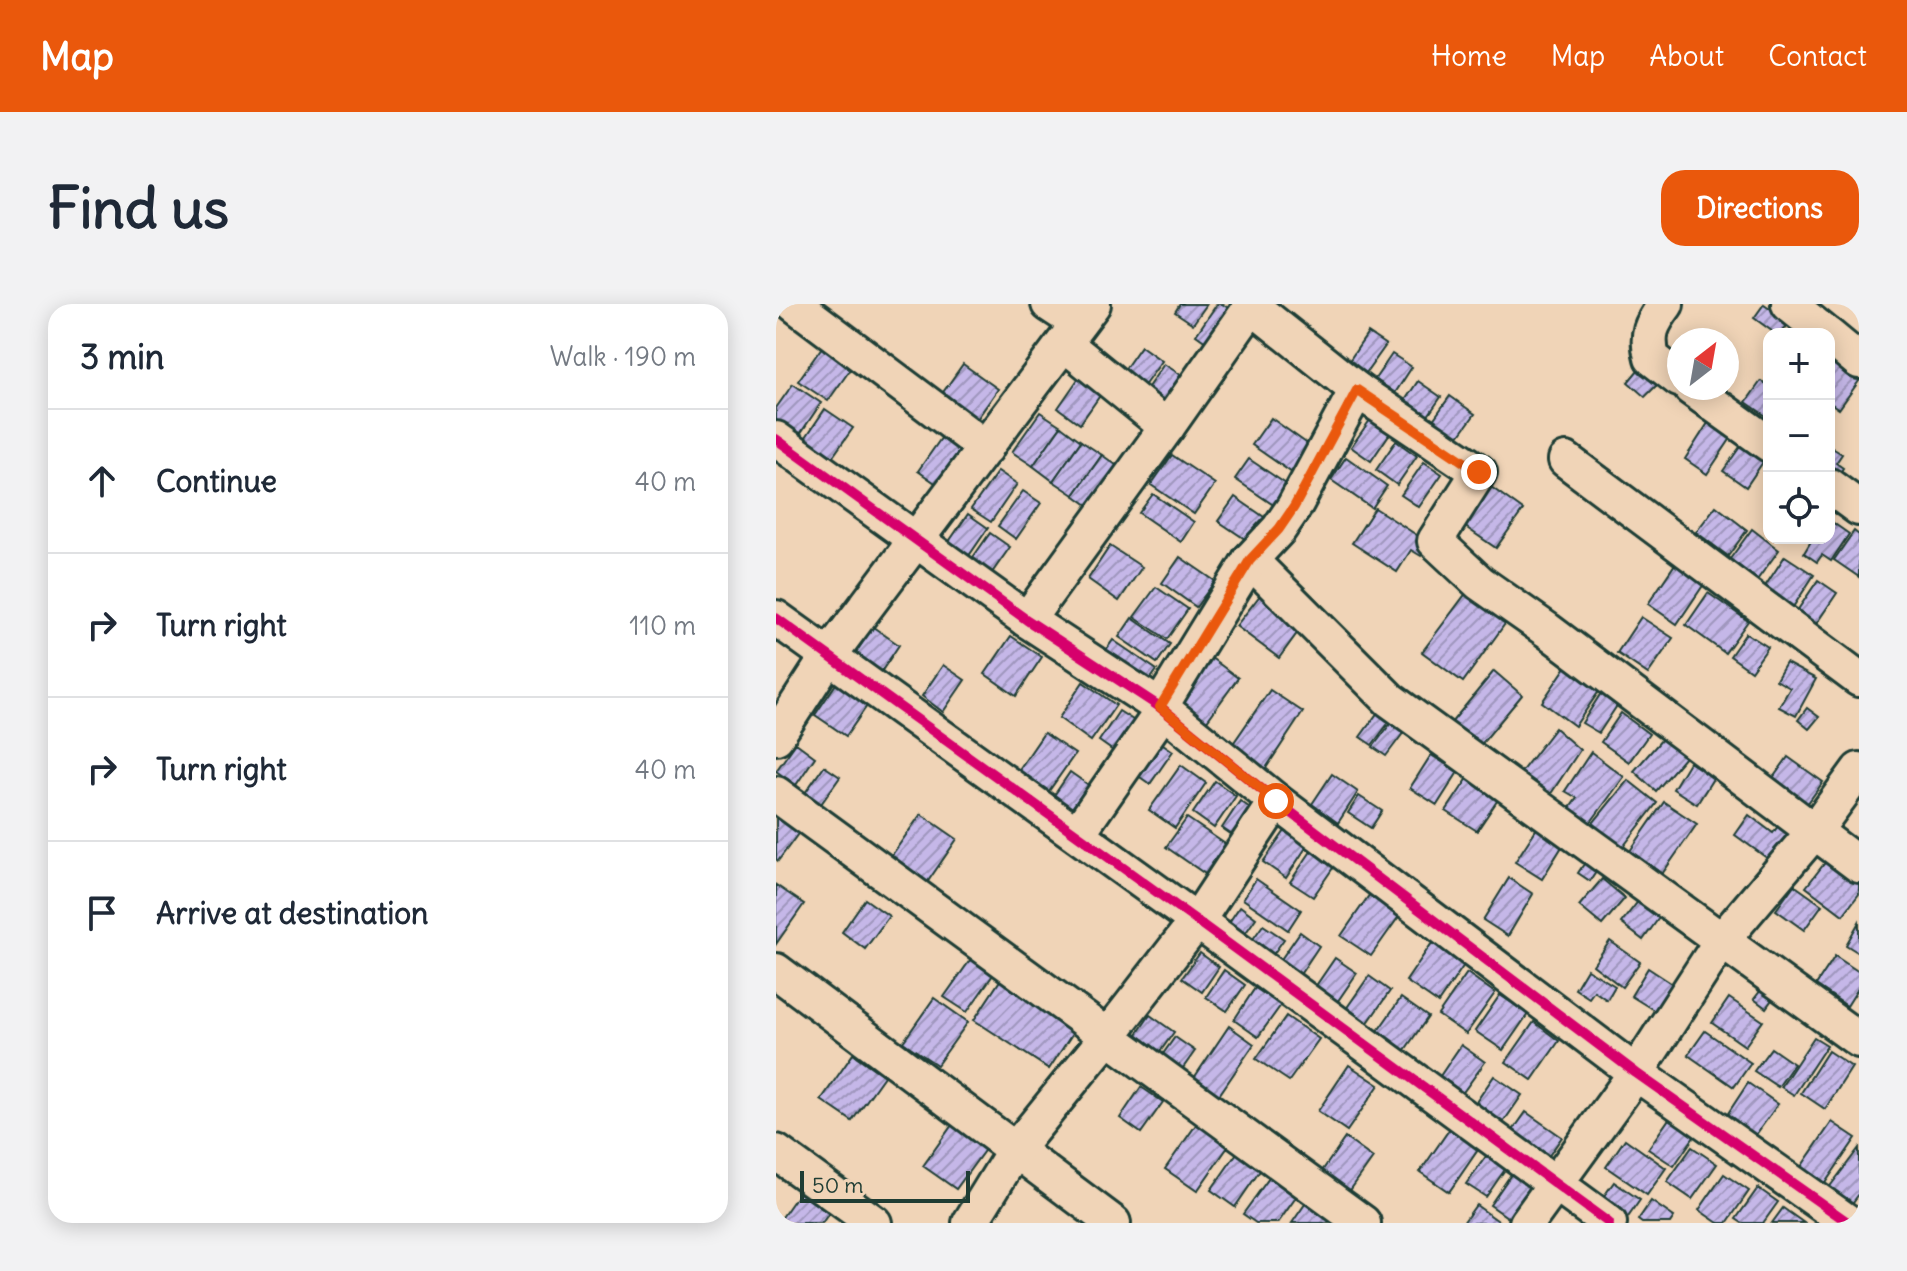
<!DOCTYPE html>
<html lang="en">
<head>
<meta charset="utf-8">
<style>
  body { margin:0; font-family:Delius,sans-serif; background:#f2f2f3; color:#1f2937 }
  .controls { position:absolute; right:24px; top:24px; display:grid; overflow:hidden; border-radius:16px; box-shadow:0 4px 20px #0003 }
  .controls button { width:72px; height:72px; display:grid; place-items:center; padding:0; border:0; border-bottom:2px solid #e0e1e3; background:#fff; color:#1f2937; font:40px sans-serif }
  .compass { position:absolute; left:891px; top:24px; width:72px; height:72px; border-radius:50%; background:#fff; box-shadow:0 4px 20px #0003; rotate:31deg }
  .scale { position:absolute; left:24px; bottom:20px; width:170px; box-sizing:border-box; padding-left:8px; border:4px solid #1f3d34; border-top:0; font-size:22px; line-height:28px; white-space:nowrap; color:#1f3d34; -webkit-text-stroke:6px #f0d4b7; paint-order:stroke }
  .stop { position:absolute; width:24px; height:24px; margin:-18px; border:6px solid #ea580c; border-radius:50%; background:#fff }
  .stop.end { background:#ea580c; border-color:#fff; box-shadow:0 2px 8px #0008 }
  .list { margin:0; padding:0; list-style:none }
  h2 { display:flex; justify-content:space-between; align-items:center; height:104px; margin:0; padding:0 32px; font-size:34px }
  h2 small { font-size:26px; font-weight:400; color:#747a83 }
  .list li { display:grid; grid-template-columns:52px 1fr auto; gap:24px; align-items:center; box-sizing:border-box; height:144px; padding:0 32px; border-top:2px solid #e0e1e3 }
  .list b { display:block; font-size:30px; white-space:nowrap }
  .list em { font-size:26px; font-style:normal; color:#747a83 }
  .icon { flex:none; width:44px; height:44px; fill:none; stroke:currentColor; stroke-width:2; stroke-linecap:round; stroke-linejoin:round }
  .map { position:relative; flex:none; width:1083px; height:919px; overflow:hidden; border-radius:24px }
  header { display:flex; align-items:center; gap:48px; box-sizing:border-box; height:112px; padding:0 40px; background:#ea580c; color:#fff }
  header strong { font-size:38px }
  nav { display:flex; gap:44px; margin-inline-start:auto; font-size:28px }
  .intro { display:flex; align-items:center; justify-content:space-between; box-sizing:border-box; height:192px; padding:0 48px }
  h1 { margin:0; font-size:56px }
  .button { padding:20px 36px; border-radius:24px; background:#ea580c; color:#fff; font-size:28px; font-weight:700 }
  main { display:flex; gap:48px; padding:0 48px }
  aside { flex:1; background:#fff; border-radius:24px; box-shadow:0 4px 20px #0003 }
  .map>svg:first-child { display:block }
  .building { fill:url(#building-hatch); stroke:#1f3d34; stroke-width:2 }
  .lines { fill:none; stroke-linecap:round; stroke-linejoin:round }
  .minor-casing { stroke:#1f3d34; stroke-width:40 }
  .minor { stroke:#f0d4b7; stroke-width:34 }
  .cycleway-casing { stroke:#f0d4b7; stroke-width:15 }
  .cycleway { stroke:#d6006c; stroke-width:10 }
  .route { stroke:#ea580c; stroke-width:10 }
</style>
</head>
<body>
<header>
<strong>Map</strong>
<nav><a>Home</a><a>Map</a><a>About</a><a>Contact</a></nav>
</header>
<div class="intro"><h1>Find us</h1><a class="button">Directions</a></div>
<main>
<aside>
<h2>3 min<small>Walk · 190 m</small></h2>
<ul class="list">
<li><svg class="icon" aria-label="ahead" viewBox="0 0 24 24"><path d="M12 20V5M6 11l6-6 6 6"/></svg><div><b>Continue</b></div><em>40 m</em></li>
<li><svg class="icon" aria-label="right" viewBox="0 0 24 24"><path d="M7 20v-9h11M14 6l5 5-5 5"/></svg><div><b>Turn right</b></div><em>110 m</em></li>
<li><svg class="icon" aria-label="right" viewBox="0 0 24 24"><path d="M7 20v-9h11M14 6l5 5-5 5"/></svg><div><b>Turn right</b></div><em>40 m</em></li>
<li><svg class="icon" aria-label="arrive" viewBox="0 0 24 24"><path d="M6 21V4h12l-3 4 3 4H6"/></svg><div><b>Arrive at destination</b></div></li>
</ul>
</aside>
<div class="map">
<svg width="1083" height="919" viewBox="0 0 1083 919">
  <defs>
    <pattern id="building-hatch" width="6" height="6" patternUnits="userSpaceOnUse" patternTransform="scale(2)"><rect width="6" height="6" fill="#c5b7e8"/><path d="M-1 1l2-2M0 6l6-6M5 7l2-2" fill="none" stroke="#9f96bd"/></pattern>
  </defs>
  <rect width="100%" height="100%" fill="#f0d4b7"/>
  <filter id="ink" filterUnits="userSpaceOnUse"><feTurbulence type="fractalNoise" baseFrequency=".0125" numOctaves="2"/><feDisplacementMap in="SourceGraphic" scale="16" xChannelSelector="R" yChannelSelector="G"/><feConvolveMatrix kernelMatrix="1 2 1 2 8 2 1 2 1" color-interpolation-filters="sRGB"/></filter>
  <g filter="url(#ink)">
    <g class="building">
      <path d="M404,0H431L417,20L399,8Z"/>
      <path d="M441,0H446L460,9L437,43L420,31Z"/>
      <path d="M988,0L1014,18L1005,30H1000L978,14Z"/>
      <path d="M592,29L610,41L590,69L573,57Z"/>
      <path d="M365,42L386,57L365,86L344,72Z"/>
      <path d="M46,43L76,63L52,97L22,77Z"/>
      <path d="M616,50L636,63L619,89L599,75Z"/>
      <path d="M1060,55L1083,72V77L1063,105L1053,98V64Z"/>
      <path d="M187,60L222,85L199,118L163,94Z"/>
      <path d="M388,60L411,75L392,101L370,86Z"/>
      <path d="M867,60L885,77L869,93L852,78Z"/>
      <path d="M302,75L325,90L304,120L282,104Z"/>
      <path d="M642,77L665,93L649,116L626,101Z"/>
      <path d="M985,77L993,82V114L970,98Z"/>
      <path d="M17,80L45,99L22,133L0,118V104Z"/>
      <path d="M674,92L699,110L677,140L652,123Z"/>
      <path d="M49,105L77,124L55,155L28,136Z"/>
      <path d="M264,108L285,122L257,162L236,148Z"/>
      <path d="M495,114L540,146L522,173L476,141Z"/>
      <path d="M594,116L614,129L595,157L575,143Z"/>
      <path d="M934,116L957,131L931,170L909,155Z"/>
      <path d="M285,122L305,137L277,177L257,162Z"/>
      <path d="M168,130L191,145L165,183L142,167Z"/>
      <path d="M305,137L326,151L298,191L277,177Z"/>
      <path d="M620,137L641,152L621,181L600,166Z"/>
      <path d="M966,140L989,155L970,183L947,167Z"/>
      <path d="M1053,142L1066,150L1060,159L1067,164L1056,181L1053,179Z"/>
      <path d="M326,151L347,166L319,206L298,191Z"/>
      <path d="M396,151L439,180L418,210L375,181Z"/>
      <path d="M570,153L611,182L596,204L555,176Z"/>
      <path d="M473,155L516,184L502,204L459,175Z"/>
      <path d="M648,158L666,170L643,203L625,191Z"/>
      <path d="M222,167L241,180L215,218L195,205Z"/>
      <path d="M715,183L747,206L720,244L688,222Z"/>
      <path d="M247,187L265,199L240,235L222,222Z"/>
      <path d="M377,190L418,218L405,238L363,209Z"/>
      <path d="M459,193L491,215L475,239L442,217Z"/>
      <path d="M940,202L971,226L952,252L920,228Z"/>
      <path d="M599,204L653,239L645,252L635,246L621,268L576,239Z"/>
      <path d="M192,210L212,224L190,256L170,242Z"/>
      <path d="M1053,216L1073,230L1055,257L1046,251L1041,258L1028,249L1037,234H1053Z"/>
      <path d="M976,225L1003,246L981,276L954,255Z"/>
      <path d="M1078,227L1083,231V273L1058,256Z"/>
      <path d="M214,229L234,243L213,273L193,259Z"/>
      <path d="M334,242L366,263L343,297L312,275Z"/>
      <path d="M1009,252L1038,271L1017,303L988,284Z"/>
      <path d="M404,253L439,277L420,303L386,279Z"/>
      <path d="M899,260L928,280L901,320L872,300Z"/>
      <path d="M1042,276L1061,289L1040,320L1021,307Z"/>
      <path d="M380,283L412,305L391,335L358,313Z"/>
      <path d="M489,285L527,321L503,354L460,322Z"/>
      <path d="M691,288L731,317L687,378L646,348Z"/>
      <path d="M932,289L972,317L949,349L910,321Z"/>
      <path d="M865,313L897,334L872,370L841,349Z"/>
      <path d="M356,314L394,340L381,359L343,333Z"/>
      <path d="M97,323L123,341L105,368L79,350Z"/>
      <path d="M970,329L992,343L975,367L954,352Z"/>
      <path d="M235,332L266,353L240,392L209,370Z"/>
      <path d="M337,336L381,366L366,387L323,356Z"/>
      <path d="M434,353L462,374L425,425L396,405Z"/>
      <path d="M1010,359L1040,375L1020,412L1003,403L1014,384L1000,376Z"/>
      <path d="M167,361L189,376L167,408L146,392Z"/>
      <path d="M790,363L809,377L816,367L830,377L799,422L766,398Z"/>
      <path d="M718,367L746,391L703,443L675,419Z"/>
      <path d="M62,377L93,399L70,432L39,411Z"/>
      <path d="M307,378L340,401L315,437L283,414Z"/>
      <path d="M494,386L527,408L488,467L454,444Z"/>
      <path d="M827,386L844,397L823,429L806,419Z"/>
      <path d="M605,404L617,413L596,441L584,433Z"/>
      <path d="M1031,404L1043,413L1033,425L1022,416Z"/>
      <path d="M343,407L371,425L350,456L323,437Z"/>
      <path d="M845,409L873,430L853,458L825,438Z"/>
      <path d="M618,415L631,424L610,452L597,443Z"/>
      <path d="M779,424L804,446L774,491L745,468Z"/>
      <path d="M268,429L299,450L263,501L233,480Z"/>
      <path d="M374,431L397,447L374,480L351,464Z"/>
      <path d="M887,434L909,453L880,487L858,467Z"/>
      <path d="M20,439L39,453L20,481L0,467Z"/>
      <path d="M815,448L848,473L812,522L791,508L801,494L789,487Z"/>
      <path d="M655,451L682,468L661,501L634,484Z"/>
      <path d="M1012,453L1047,478L1029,503L994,478Z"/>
      <path d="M928,456L943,465L921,500L897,485L913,458L923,464Z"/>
      <path d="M405,461L430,479L399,524L373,506Z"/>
      <path d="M48,462L64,473L45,500L29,489Z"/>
      <path d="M294,468L321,487L305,511L277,493Z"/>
      <path d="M556,470L582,488L562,519L536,500Z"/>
      <path d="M692,474L723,494L701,527L670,507Z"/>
      <path d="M852,476L881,499L843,548L813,524Z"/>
      <path d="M439,477L460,492L438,524L417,509Z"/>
      <path d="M583,492L606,507L595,524L572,509Z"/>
      <path d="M464,497L483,510L465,537L446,524Z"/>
      <path d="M888,498L921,520L886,570L854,547Z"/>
      <path d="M0,504L27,523L2,557L0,555Z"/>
      <path d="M145,510L181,535L148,583L111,558Z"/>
      <path d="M973,511L997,529L1007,515L1026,528L1002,562L959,531Z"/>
      <path d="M411,514L458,546L438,576L390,543Z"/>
      <path d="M761,524L787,541L766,575L739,558Z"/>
      <path d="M509,527L531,542L510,574L487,558Z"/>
      <path d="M538,543L561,558L537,593L514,578Z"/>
      <path d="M814,551L826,559L814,577L802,569Z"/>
      <path d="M1055,551L1083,573V590L1067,611L1030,583Z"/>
      <path d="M733,574L757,590L732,632L707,616Z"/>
      <path d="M480,575L525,606L512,626L467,595Z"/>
      <path d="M826,575L849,594L826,621L803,602Z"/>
      <path d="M0,581L28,600L0,640Z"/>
      <path d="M1018,581L1046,601L1028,626L1000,606Z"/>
      <path d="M596,587L626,608L595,652L565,632Z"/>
      <path d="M89,595L113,612L89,645L66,628Z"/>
      <path d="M864,595L885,611L867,636L845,619Z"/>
      <path d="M464,602L480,614L464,637L448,626Z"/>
      <path d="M1083,618V649L1070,641Z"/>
      <path d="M487,621L508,635L491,659L470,645Z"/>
      <path d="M524,628L543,642L519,678L499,664Z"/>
      <path d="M658,636L690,658L662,699L630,677Z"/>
      <path d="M834,637L864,658L846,683L817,661Z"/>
      <path d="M424,649L443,663L426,688L406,674Z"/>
      <path d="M197,652L219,668L191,708L168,693Z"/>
      <path d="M1059,652L1083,668V683L1071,702L1040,681Z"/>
      <path d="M559,654L581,669L557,704L535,689Z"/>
      <path d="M872,664L901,683L884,710L855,692Z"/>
      <path d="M811,665L839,682L831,696L818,687L813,694L799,685Z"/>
      <path d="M448,666L469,681L451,707L430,693Z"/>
      <path d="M691,669L719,689L690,730L662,711Z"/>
      <path d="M227,672L302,721L273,765L198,716Z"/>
      <path d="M593,672L614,687L584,730L563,715Z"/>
      <path d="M989,681L1000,690L990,704L978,695Z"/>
      <path d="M479,684L505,701L482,733L458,716Z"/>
      <path d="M724,691L752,710L727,746L699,727Z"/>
      <path d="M158,694L192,718L161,761L127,738Z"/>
      <path d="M625,694L652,713L626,750L599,731Z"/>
      <path d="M953,694L987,717L969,742L936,719Z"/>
      <path d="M374,711L398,728L379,755L355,739Z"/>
      <path d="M510,712L543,735L513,777L480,755Z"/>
      <path d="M758,718L783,737L756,776L730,758Z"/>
      <path d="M453,722L478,740L439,797L414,780Z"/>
      <path d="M929,727L975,759L958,783L912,751Z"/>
      <path d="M399,733L419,747L402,771L382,757Z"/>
      <path d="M1038,733L1051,741L1018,791L1005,783Z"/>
      <path d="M685,741L709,758L685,791L662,775Z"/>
      <path d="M995,744L1018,760L1002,783L978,767Z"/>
      <path d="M1052,747L1076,763L1049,805L1025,789Z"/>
      <path d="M77,750L108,772L76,817L45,796Z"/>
      <path d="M573,761L603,781L571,827L542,807Z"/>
      <path d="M718,772L746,791L724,823L696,804Z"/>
      <path d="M972,779L1002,800L971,843L943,823Z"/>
      <path d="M365,783L387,798L365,829L344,814Z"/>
      <path d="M750,808L786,833L767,860L731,835Z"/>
      <path d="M895,812L920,830L898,862L872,845Z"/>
      <path d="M422,818L454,840L421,887L389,865Z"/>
      <path d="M1056,818L1080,834L1049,879L1025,863Z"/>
      <path d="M677,820L706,840L673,888L644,868Z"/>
      <path d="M176,821L210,844L180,885L147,862Z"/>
      <path d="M569,834L597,854L570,892L542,873Z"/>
      <path d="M849,835L890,864L871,891L830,863Z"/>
      <path d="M470,836L494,852L459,903L435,886Z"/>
      <path d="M916,843L941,860L916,895L891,878Z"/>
      <path d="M1083,844V890L1074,902L1052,885Z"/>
      <path d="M711,851L730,864L710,893L690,880Z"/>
      <path d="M501,863L528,882L502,919H480L467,910Z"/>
      <path d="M736,869L755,883L734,915L714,901Z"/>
      <path d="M948,870L973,887L951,919H942L923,906Z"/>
      <path d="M838,878L864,896L848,919L821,902Z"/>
      <path d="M982,884L1002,898L987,919H966L960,915Z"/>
      <path d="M23,889L53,909L46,919H2Z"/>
      <path d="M536,890L558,919H516Z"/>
      <path d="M875,897L898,913L894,919H866L862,916Z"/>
      <path d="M700,901L725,919H687Z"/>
      <path d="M1007,904L1028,919H996Z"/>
    </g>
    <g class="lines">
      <defs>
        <g id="minor">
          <path d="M18,0L210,144"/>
          <path d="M273,0L302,19"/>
          <path d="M473,0L581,86L703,168L659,237L704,279L771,326L1083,561"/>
          <path d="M890,0C875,20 870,30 876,54L903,75"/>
          <path d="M1013,0L1050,30"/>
          <path d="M1053,32L1083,57"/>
          <path d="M289,40L391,123L476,2"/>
          <path d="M915,84L993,140"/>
          <path d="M0,135L251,316L384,403L500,497L860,769L1073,919"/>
          <path d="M790,156L1083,375"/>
          <path d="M1053,182L1083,204"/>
          <path d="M474,256L614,396L1083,736"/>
          <path d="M0,314L421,617L833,919"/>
          <path d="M251,316L391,123"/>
          <path d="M0,433L52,353L317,0"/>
          <path d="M0,490L587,919"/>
          <path d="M301,530L381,415L384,403L474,256L503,225L518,203L581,86"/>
          <path d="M0,667L337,919"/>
          <path d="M0,848L98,919"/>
          <path d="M194,919L239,846L331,733L421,617L500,497"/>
          <path d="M751,919L860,769L946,636L1037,529L1083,466"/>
        </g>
      </defs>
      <use href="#minor" class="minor-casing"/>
      <use href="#minor" class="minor"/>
      <defs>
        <g id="cycleway">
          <path d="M0,135L251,316L384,403L500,497L860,769L1073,919"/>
          <path d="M0,314L421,617L833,919"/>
        </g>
      </defs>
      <use href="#cycleway" class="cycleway-casing"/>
      <use href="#cycleway" class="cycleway"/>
    </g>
  </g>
  <g class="lines" filter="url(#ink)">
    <path class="route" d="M500,497L384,403L474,256L503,225L518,203L581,86L703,168"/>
  </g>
</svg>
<div class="controls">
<button>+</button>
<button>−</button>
<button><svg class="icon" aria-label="locate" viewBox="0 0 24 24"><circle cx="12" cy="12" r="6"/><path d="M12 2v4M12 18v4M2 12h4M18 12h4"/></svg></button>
</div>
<svg class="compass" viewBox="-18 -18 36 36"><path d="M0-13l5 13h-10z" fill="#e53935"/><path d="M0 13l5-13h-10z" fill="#747a83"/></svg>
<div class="scale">50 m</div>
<div class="stop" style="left:500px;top:497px"></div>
<div class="stop end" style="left:703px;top:168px"></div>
</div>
</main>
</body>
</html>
